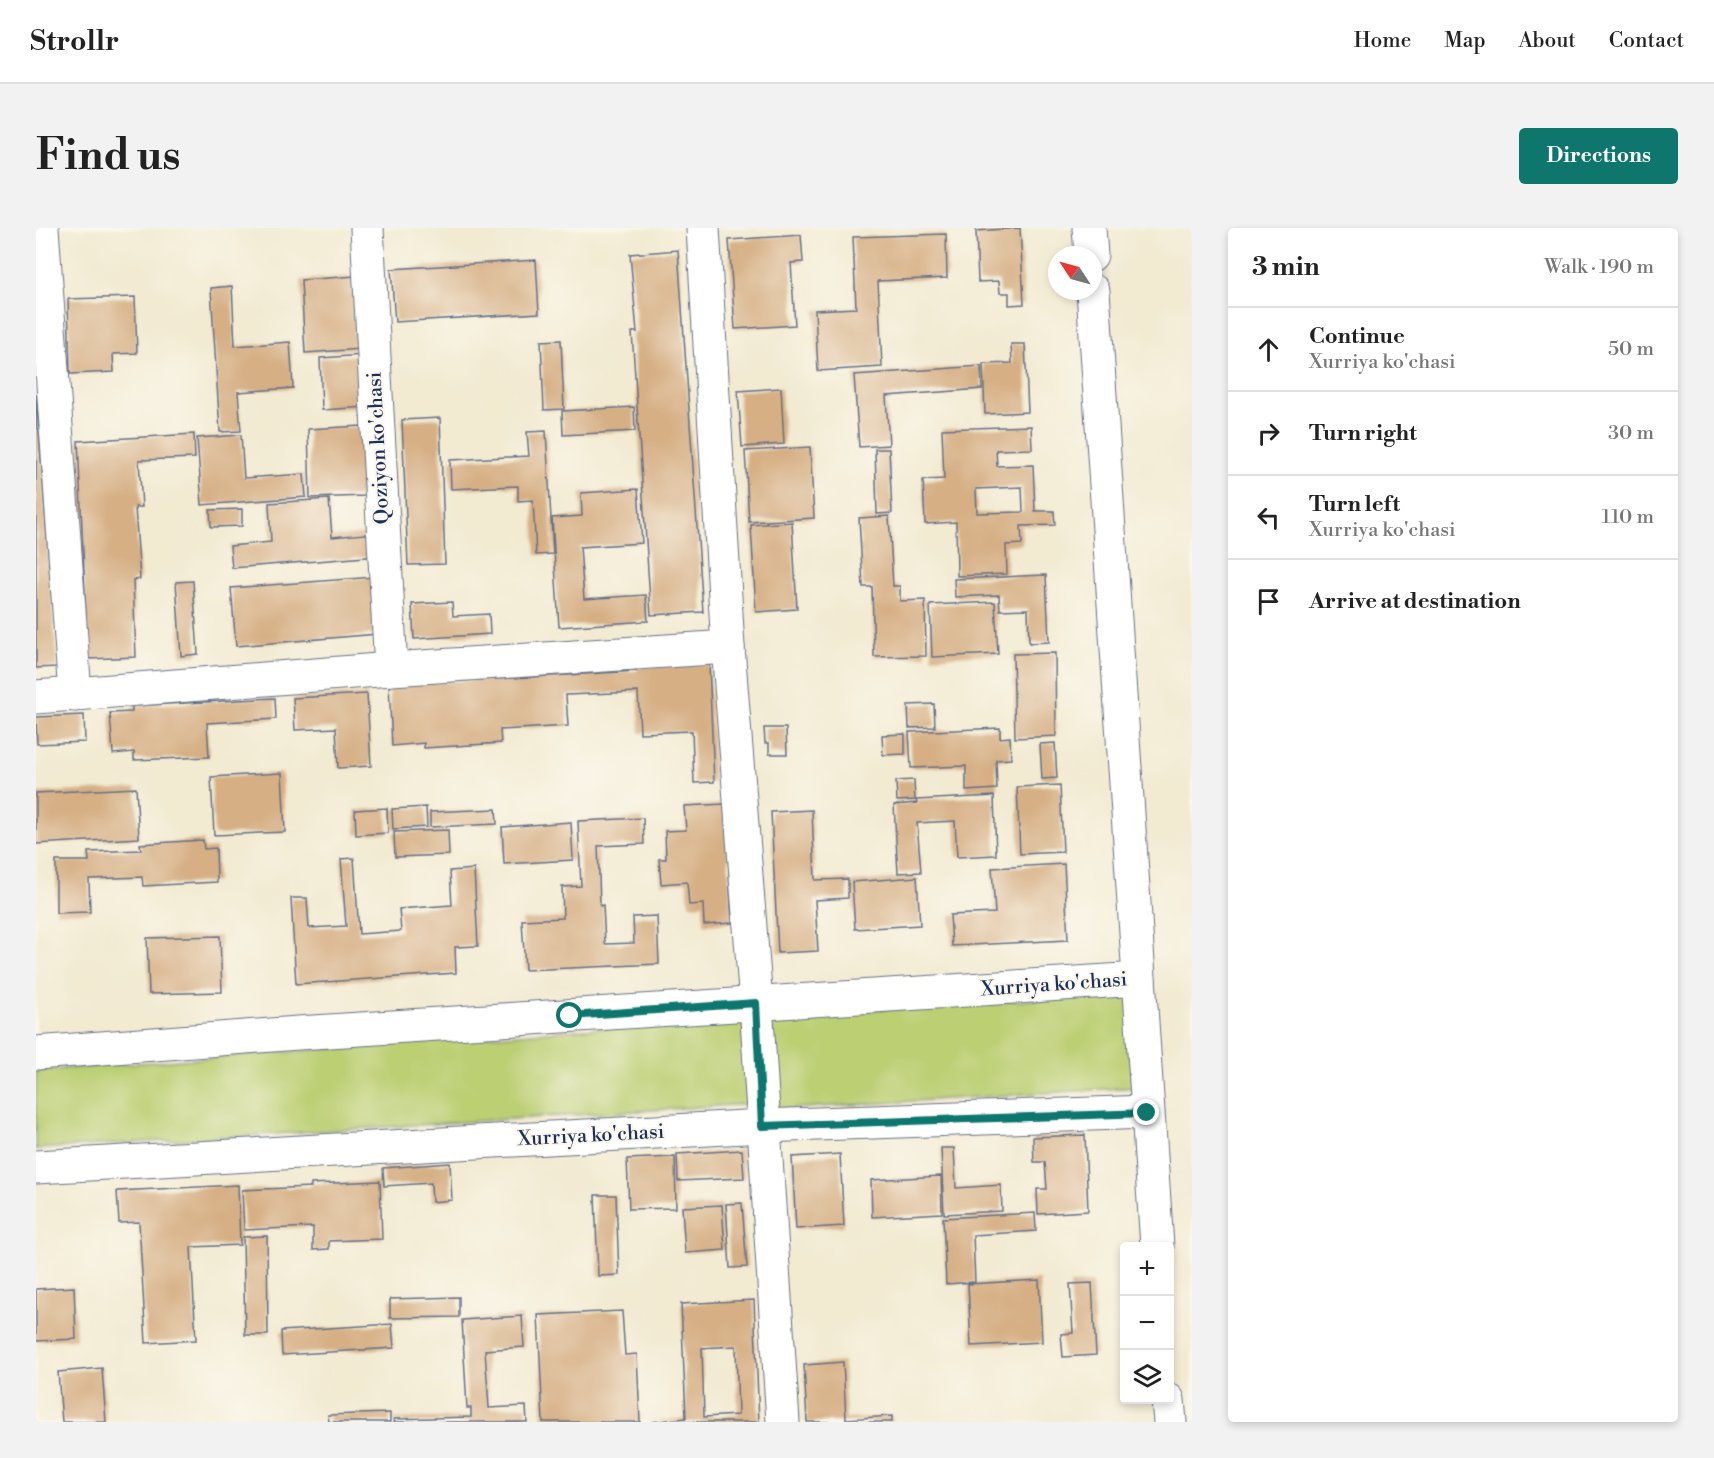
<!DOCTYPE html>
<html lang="en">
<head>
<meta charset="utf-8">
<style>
  body { margin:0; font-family:"Libre Bodoni",serif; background:#f2f2f2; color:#222 }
  .controls { position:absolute; right:18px; bottom:18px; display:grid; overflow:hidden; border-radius:6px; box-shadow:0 3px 9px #0003 }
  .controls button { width:54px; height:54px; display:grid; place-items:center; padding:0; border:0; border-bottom:2px solid #e0e0e0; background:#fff; color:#222; font:30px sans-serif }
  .compass { position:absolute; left:1012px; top:18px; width:54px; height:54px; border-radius:50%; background:#fff; box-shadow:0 3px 9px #0003; rotate:306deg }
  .stop { position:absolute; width:18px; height:18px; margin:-14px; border:4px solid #0f766e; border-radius:50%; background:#fff }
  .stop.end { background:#0f766e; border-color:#fff; box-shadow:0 2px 6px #0008 }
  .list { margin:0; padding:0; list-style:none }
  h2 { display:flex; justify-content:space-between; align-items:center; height:78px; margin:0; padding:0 24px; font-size:26px }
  h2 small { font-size:20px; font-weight:400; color:#767676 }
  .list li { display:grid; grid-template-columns:39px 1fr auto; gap:18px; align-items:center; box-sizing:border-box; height:84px; padding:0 24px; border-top:2px solid #e0e0e0 }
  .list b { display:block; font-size:22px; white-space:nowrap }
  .list p { margin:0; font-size:20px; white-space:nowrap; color:#767676 }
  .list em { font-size:20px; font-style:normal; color:#767676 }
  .icon { flex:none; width:33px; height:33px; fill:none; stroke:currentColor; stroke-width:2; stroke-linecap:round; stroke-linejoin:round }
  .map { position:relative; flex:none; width:1156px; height:1194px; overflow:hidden; border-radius:6px }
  header { display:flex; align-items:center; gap:36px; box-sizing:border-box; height:84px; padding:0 30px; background:#fff; border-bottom:2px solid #e0e0e0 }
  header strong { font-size:28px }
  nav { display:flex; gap:33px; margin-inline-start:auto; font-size:21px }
  .intro { display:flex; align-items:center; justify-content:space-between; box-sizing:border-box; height:144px; padding:0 36px }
  h1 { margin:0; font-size:42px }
  .button { padding:15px 27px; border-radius:6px; background:#0f766e; color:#fff; font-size:21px; font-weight:700 }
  main { display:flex; gap:36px; padding:0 36px }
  aside { flex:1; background:#fff; border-radius:6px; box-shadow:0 3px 9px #0003 }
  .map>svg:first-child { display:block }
  .green { fill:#bccf73; stroke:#6c7f68; stroke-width:1.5 }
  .building { fill:#d6af84; fill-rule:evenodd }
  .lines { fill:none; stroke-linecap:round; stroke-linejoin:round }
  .minor-casing { stroke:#667086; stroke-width:35 }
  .minor { stroke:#fff; stroke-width:33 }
  .route { stroke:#0f766e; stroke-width:8 }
  .labels { text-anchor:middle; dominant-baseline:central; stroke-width:4.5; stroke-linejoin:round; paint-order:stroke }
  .street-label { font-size:20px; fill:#1b2f5e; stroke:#fbf7ec }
</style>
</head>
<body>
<header>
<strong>Strollr</strong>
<nav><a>Home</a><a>Map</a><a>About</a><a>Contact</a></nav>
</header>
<div class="intro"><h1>Find us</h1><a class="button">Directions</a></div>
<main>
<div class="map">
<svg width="1156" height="1194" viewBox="0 0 1156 1194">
  <rect width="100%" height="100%" fill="#fbf7ec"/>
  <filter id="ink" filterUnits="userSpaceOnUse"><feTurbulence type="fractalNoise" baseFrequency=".0167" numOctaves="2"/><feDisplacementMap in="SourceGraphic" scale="12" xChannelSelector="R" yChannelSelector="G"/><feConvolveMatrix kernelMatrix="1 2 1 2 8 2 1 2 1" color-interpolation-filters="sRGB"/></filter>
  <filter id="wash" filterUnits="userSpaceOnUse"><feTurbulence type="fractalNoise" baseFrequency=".008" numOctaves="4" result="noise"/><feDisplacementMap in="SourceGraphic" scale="24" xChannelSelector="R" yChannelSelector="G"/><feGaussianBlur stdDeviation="1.35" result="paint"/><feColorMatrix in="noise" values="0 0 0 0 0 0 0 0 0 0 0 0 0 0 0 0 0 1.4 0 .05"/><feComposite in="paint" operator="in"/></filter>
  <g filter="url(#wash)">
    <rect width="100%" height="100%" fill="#f2ead1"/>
    <g class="green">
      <path d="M1096,766L1101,859L735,882L730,788Z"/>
      <path d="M708,789L711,876L0,921V843Z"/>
    </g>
    <g id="blocks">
      <g class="building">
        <path d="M984,0L988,76L973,77V65H964L963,53L942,54L940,3Z"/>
        <path d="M910,6L911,50L842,53L846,139L782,143L779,82L820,80L817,9Z"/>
        <path d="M765,7L767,34L755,35L759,97L699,101L693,12Z"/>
        <path d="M642,22L667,384L615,387L596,104H601L594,26Z"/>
        <path d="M500,32L503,85L359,94L355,41Z"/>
        <path d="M320,48L325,121L269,125L265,52Z"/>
        <path d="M196,58L199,118L254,114L257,160L202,164L205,203L184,204L175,60Z"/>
        <path d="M99,69L101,125L77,126L78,144L34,146L32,71Z"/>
        <path d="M525,112L528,181L508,182L505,113Z"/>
        <path d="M975,116H989L992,184L949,186L947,136L976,135Z"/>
        <path d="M328,127L331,179L286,182L284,130Z"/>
        <path d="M945,138L946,161L850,168L853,217L823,219L818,147Z"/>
        <path d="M745,160L748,216L706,219L702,163Z"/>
        <path d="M0,166L21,439L0,440Z"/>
        <path d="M598,179L599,203L527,207L526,183Z"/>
        <path d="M404,190L409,336L372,337L366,192Z"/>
        <path d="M326,198L329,268L274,270L272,201Z"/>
        <path d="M995,198L996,221L960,222L961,238L997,237L999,283H1018L1019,297L985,298L986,316L970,317L971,346L921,348L920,294L889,296L887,252L908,251L906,201ZM986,259L987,284L941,285L940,261Z"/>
        <path d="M510,203L517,326L500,327L497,272L482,273V258L415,261L414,232L493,228L491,204Z"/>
        <path d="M158,206L159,230L103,232L106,279H99L104,351L97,352L100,429L52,431L42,213Z"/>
        <path d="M205,207L208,250L268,246L270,269L166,277L161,210Z"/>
        <path d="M774,219L778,290L713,294L709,223Z"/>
        <path d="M839,221H853L856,285L841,286Z"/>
        <path d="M602,261L606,315L544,319L548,371L610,367L612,393L523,399L516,290L546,288L545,265Z"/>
        <path d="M293,271L296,309L340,305L342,328L196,340L194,318L235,314L233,275Z"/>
        <path d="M206,281V298L175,299L174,282Z"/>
        <path d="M853,288L857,358H864V373L889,372L890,428L838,429L836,359H827L823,290Z"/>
        <path d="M756,294L761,381L720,384L715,297Z"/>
        <path d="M1010,347L1013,414L993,415L992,381L964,382L963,367L919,369L918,351Z"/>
        <path d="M338,349L342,406L200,418L195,360Z"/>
        <path d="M157,353L162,426L145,428L140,354Z"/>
        <path d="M416,374L417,388L453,386L454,406L378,411L376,376Z"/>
        <path d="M959,374L962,426L896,429L894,377Z"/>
        <path d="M1019,425L1020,508L979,510L977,426Z"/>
        <path d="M673,436L678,554L658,555L656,503L604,505L602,464L530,467L532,498L464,502L465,515L388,520V515L356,518L353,457L601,443V439Z"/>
        <path d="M331,466L335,538L302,540L300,500L259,502L257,470Z"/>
        <path d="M239,470L240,491L171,495L173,529L98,532V524L77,526L74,485L96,484V478Z"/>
        <path d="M898,476L899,499L873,500L872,477Z"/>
        <path d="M48,487L49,514L1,516L0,489Z"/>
        <path d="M728,500H750L751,526H733V515H729Z"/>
        <path d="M964,500V510L974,509L975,531L960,532L961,561L930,563V538L875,540L873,504Z"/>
        <path d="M869,506V526L847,527L846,507Z"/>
        <path d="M1019,515L1021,550L1006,551L1004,516Z"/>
        <path d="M246,545L249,604L178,607L175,549Z"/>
        <path d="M878,552L879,572L861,573L860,553Z"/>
        <path d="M1024,557L1027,624L984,626L981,559Z"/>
        <path d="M100,560L103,610L0,616V565Z"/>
        <path d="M958,568L960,627L921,629L919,593L881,595L885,644L862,645L858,577L881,575L880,572Z"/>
        <path d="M689,576L696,695L668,697L667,676L653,677L651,654L625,656L623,631H630L629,603L650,602L648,578Z"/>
        <path d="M390,579L391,599L357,601L356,581Z"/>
        <path d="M351,580L352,605L320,607L319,582Z"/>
        <path d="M460,581L461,596L394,599V584Z"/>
        <path d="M776,582L779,652L812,651V670L779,672L782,723L742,725L735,584Z"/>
        <path d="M607,590L608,616L562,618L564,678L567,677L569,716L598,715L597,689L621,688L623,736L489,742L486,692L527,690L526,659L545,658L542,593Z"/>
        <path d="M535,594L537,632L468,636L466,599Z"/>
        <path d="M412,602L413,627L359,629L358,604Z"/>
        <path d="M167,612L168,621L180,620L181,654L107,658L106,649L53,651L54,684L20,685V633H53L52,624L105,622L104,616Z"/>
        <path d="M318,630L323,706L365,703L363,681L416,677L414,643L438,641L442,718L419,719L420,745L260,756L255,670H271L273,700L310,698L305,631Z"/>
        <path d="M1028,636L1032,712L916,718L914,687L959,685L956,640Z"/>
        <path d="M881,649L884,697L819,701L816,654Z"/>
        <path d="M184,708L186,764L113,766L111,710Z"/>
        <path d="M1049,907L1052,983L1002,986L1001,961H1011L1009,934H998L997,909Z"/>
        <path d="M905,920H918L920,960L965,957L966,983L908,986Z"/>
        <path d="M706,922L708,950L642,953L641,926Z"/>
        <path d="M804,926L808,998L760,1001L756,929Z"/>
        <path d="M639,929L640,980L593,981L591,931Z"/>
        <path d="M414,935L416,972L396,974L395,955L348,958L347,940Z"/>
        <path d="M905,948L906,985L836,989L835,952Z"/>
        <path d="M344,953L346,1011L293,1013V1021L277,1022V999L208,1002L206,962L275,959V956Z"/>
        <path d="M202,957L204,1017L155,1019L160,1112L110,1115L103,994L83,995L81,963Z"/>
        <path d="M559,967H580L583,1047L562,1048Z"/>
        <path d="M706,975L711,1039L694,1040L690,976Z"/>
        <path d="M686,977L689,1022L649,1025L646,979Z"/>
        <path d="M999,985L1000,1003L937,1007L939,1054L910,1056L907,990Z"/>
        <path d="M231,1008L232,1107H209L207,1009Z"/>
        <path d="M1003,1052L1006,1114L935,1118L932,1056Z"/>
        <path d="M1056,1055L1060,1127L1027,1129L1025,1106L1037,1105L1034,1056Z"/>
        <path d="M38,1059L40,1111L0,1113V1061Z"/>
        <path d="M423,1069V1089L354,1090V1071Z"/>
        <path d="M718,1072L723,1194H615L650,1190L645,1076ZM700,1118L702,1187L668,1189L666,1120Z"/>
        <path d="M586,1083L589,1127L601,1126L604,1194H507L502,1087Z"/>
        <path d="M486,1088L488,1119L449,1122L453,1180L490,1178L491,1194H358V1191L435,1189V1180H431L426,1092Z"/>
        <path d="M356,1096L358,1120L246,1127L245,1103Z"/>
        <path d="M807,1134L810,1191L856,1188V1194H771L768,1137Z"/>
        <path d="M66,1140L70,1194H26L22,1144Z"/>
        <path d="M354,1185V1194H293L292,1187Z"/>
      </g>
    </g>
  </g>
  <g filter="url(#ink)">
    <use href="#blocks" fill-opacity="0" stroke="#667086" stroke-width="1.5"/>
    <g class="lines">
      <defs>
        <g id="minor">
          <path d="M6,0L39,467"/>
          <path d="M331,0L355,441"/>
          <path d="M667,0L692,419L720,775L747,1194"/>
          <path d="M1053,0L1055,27"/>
          <path d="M1057,63L1121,1018"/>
          <path d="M0,469L355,441L692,419"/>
          <path d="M0,825L262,805L1103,751"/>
          <path d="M0,939L726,898L1111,884"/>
          <path d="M1132,1172L1134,1194"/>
        </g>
      </defs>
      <use href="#minor" class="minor-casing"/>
      <use href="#minor" class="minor"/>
    </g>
  </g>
  <g class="lines" filter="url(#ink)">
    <path class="route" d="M534,788L720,775L726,898L1111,885"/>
  </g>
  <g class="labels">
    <g class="street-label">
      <text transform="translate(343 220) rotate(-93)">Qoziyon ko'chasi</text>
      <text transform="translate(1018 757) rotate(-4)">Xurriya ko'chasi</text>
      <text transform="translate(555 908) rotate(-3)">Xurriya ko'chasi</text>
    </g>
  </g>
</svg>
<div class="controls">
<button>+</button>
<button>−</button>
<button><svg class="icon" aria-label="layers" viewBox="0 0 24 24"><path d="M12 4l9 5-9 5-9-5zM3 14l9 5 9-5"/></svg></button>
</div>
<svg class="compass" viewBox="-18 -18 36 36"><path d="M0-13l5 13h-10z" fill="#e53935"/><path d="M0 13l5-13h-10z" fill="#767676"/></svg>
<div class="stop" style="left:534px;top:788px"></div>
<div class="stop end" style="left:1111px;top:885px"></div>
</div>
<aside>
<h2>3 min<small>Walk · 190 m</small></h2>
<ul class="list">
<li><svg class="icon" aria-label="ahead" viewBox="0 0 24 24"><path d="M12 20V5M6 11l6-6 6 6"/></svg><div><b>Continue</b><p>Xurriya ko'chasi</p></div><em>50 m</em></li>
<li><svg class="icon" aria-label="right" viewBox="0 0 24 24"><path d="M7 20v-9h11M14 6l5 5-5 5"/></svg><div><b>Turn right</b></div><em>30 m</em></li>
<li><svg class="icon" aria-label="left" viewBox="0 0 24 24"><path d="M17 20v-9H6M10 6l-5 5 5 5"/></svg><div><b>Turn left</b><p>Xurriya ko'chasi</p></div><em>110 m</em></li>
<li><svg class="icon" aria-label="arrive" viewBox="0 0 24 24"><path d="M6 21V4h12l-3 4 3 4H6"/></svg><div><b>Arrive at destination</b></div></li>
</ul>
</aside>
</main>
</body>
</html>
